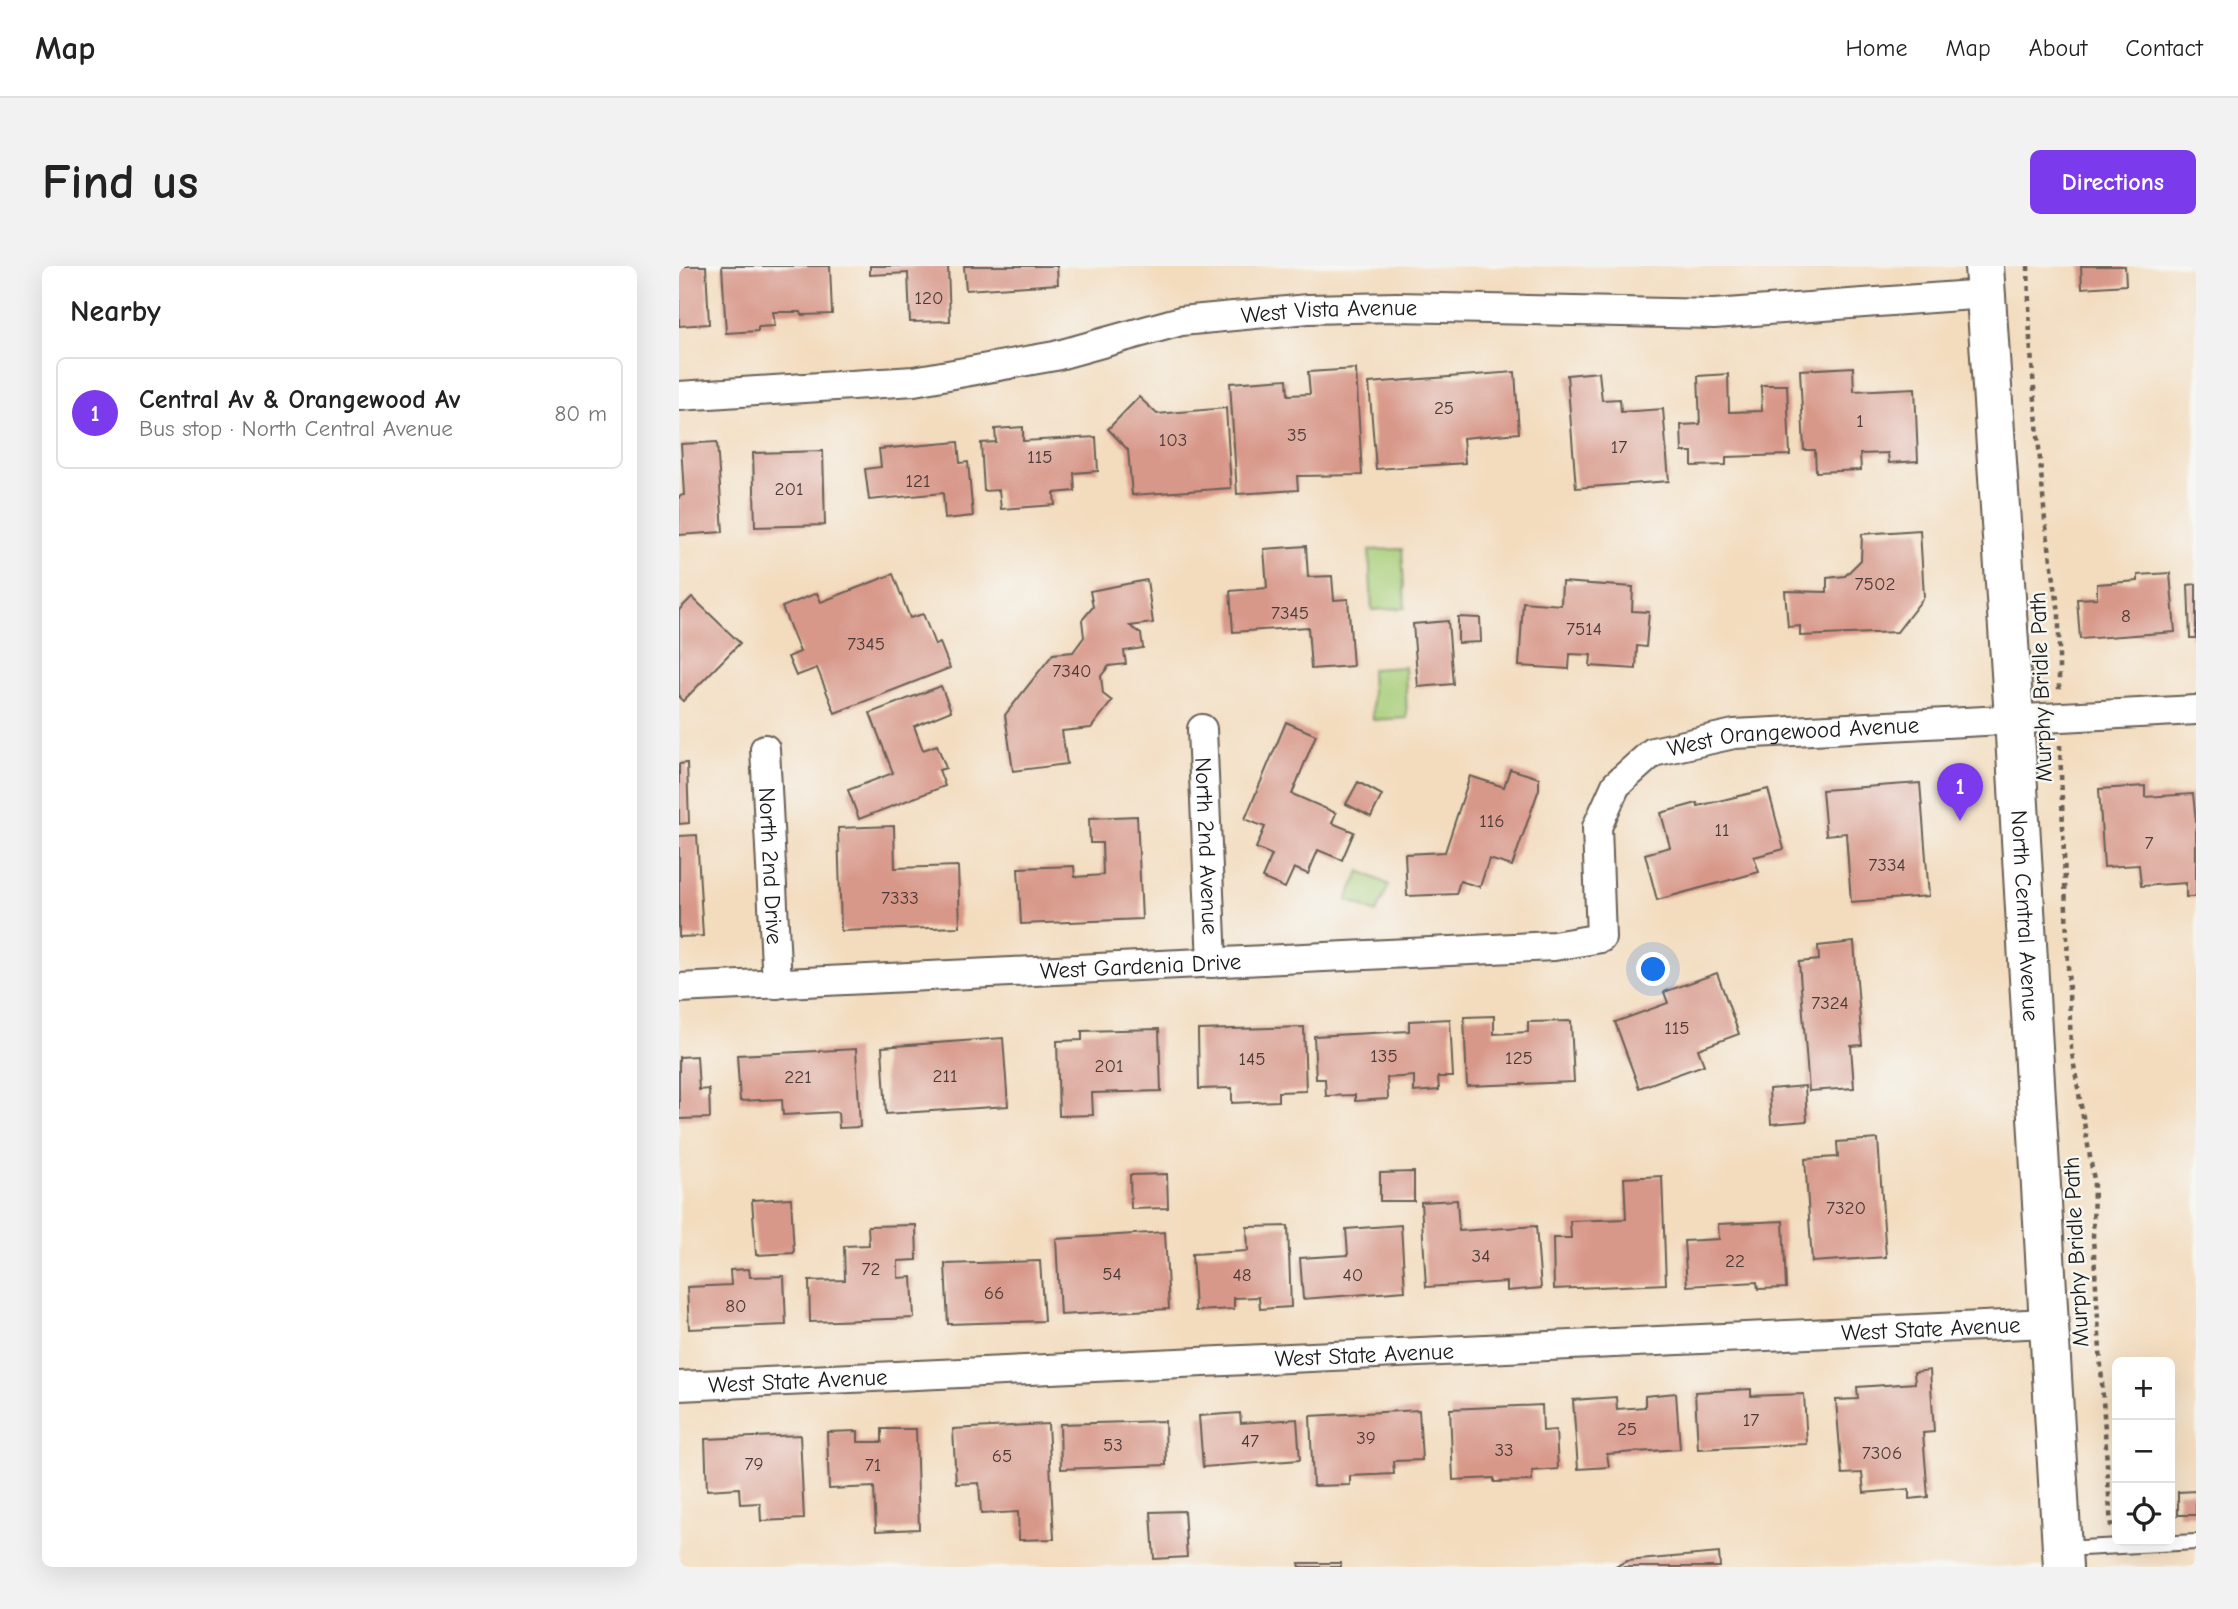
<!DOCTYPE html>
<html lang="en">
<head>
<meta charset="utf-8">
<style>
  body { margin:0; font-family:"Comic Neue",sans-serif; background:#f2f2f2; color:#222 }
  .controls { position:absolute; right:21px; bottom:21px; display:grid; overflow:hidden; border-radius:10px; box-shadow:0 7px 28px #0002 }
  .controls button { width:63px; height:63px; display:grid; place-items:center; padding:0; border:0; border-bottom:2px solid #e0e0e0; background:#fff; color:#222; font:35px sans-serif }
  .you { position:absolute; left:975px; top:704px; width:24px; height:24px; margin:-18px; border:5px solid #fff; border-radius:50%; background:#1a73e8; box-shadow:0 0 0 10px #1a73e833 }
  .badge { display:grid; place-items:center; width:46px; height:46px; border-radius:50%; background:#7c3aed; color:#fff; font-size:23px; font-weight:700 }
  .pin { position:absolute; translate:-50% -58px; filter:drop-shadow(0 2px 4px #0008) }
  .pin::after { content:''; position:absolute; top:37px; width:24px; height:21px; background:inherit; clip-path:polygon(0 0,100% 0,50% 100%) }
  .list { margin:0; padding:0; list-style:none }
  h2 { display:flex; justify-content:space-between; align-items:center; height:91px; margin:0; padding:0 28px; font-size:30px }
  h2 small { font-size:23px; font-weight:400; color:#767676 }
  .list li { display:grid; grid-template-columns:46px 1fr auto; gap:21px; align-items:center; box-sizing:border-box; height:112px; margin:0 14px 14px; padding:0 14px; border:2px solid #e0e0e0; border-radius:10px }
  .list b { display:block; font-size:26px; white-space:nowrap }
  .list p { margin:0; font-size:23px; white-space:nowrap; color:#767676 }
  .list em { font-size:23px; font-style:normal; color:#767676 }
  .icon { flex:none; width:38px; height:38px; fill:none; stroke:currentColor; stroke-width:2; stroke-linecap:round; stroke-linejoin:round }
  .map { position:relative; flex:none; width:1517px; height:1301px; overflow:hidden; border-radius:10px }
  header { display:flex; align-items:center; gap:42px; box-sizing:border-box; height:98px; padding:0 35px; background:#fff; border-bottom:2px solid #e0e0e0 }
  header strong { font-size:33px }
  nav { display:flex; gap:38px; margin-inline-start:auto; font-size:24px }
  .intro { display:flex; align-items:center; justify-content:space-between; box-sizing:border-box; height:168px; padding:0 42px }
  h1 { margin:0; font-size:49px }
  .button { padding:18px 32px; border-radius:10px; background:#7c3aed; color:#fff; font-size:24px; font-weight:700 }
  main { display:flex; gap:42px; padding:0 42px }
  aside { flex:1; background:#fff; border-radius:10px; box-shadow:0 7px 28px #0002 }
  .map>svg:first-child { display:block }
  .pitch { fill:#a7cd77; stroke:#62744a; stroke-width:2 }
  .building { fill:#d89889 }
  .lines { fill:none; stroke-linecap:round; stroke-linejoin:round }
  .service-casing { stroke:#675f55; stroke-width:18 }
  .minor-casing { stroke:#675f55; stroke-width:32 }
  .secondary-casing { stroke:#675f55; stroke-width:42 }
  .path { stroke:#675f55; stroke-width:4.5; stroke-dasharray:5 5; stroke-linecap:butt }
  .service { stroke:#fff; stroke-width:14 }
  .minor { stroke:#fff; stroke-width:28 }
  .secondary { stroke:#fff; stroke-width:38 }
  .labels { text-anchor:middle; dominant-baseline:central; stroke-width:5; stroke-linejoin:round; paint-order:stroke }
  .number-label { font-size:19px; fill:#4b3b37 }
  .street-label { font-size:23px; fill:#1c1c1c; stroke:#f6f6f2 }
</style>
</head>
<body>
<header>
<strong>Map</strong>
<nav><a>Home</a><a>Map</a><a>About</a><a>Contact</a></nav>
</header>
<div class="intro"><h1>Find us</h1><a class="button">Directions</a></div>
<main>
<aside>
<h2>Nearby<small></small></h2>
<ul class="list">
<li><span class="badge">1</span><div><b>Central Av &amp; Orangewood Av</b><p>Bus stop · North Central Avenue</p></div><em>80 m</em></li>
</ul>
</aside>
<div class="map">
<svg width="1517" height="1301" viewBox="0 0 1517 1301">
  <rect width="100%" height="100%" fill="#f6f6f2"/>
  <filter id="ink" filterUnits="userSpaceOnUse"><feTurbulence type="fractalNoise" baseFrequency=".0143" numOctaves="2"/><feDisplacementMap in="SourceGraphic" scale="14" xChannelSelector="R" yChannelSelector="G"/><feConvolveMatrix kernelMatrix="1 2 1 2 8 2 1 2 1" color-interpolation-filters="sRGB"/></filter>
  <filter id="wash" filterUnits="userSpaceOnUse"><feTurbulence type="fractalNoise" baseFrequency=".00686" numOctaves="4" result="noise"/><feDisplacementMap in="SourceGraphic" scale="28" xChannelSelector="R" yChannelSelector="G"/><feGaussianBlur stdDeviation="1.57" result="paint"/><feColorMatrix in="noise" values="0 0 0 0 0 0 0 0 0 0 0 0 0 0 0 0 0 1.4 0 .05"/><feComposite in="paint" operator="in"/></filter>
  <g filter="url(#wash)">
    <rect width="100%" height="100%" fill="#f3dcbe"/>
    <g class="pitch">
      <path d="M723,283L726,342L693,344L690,284Z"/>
      <path d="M726,401L728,452L694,454L692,403Z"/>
      <path d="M681,605L710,619L697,647L668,634Z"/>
    </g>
    <g id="blocks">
      <g class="building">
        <path d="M0,0H27L30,58L0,60Z"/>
        <path d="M43,0H151L153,48L123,49L122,46H94L96,60L79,61V65L47,67Z"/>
        <path d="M191,0H269L271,55L231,56L229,7L191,9Z"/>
        <path d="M285,0H378L379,18L287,24Z"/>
        <path d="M1402,0H1446L1447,19L1403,22Z"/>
        <path d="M1174,101L1175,125L1236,122L1239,195L1210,197L1209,187L1181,188L1182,204L1137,206L1136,184H1125L1121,104Z"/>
        <path d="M677,103L683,209L618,210L619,224L558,228L551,117L608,113L609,129L631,128L629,106Z"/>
        <path d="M836,106L840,167L784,172L786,197L697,203L690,117Z"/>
        <path d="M920,106L923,134L941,133L942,146L984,143L990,215L897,222L888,109Z"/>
        <path d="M1049,108L1050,146L1083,145L1082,119H1108L1111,189L1047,191V199L1013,200V186H1003L1002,159L1021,158L1019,110Z"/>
        <path d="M460,131L478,148L547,142L552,222L453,229L449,184L429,163Z"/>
        <path d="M344,161V175L417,171L419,205L395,207L396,225L375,227L376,239L322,243L320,224L305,225L302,177L317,176L316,163Z"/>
        <path d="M38,176L44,266L0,269V230L5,229L2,178Z"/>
        <path d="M279,176L281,197L289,196L294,250L266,253L264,227L190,234L186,203L202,201L200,183Z"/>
        <path d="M144,185L146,259L76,261L74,187Z"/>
        <path d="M1241,264L1245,331L1218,366L1121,370V360L1109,361L1106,325L1148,326V312L1166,310L1182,294L1183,268Z"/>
        <path d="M627,280L629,311L653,310L655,334L669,333L674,400L632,403L629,361L554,366L551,325L588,322L585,283Z"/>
        <path d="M1491,307L1496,366L1401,373L1398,333L1418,332V318L1459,315V309Z"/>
        <path d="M214,308L231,352L244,348L256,379L261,377L271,402L156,447L138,402L117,410L109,391L121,386L103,341L138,327L142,336Z"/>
        <path d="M468,314L474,357L451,360L462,368L464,382L445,385L447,398L430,400L422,410L424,428L433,435L412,462L383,465L388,498L334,505L326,449L374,388L394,386L405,371L403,354L414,341L411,325Z"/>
        <path d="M883,316L954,321L953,345L970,346L967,381L958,380L957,403L911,400L912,389L891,388L890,403L840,400L844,336L882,339Z"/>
        <path d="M1517,318V372H1511L1509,319Z"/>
        <path d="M13,331L61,377L4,435L0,431V344Z"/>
        <path d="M779,351L801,352L802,376L779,377Z"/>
        <path d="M769,355L774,418L739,421L734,358Z"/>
        <path d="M262,420L272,445L235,460L244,484L258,479L267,502L260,504L266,520L180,553L169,524L214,507L191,447Z"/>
        <path d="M607,456L637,469L613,528L657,547L653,557L675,566L663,594L639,584L629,608L615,602L606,622L583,612L593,589L577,582L586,561L566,553Z"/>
        <path d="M8,497L10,557L0,558V498Z"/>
        <path d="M831,503L860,512V523L833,600L810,593L801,621L781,615L777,628L728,630L726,588L766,586L791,510L825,521Z"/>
        <path d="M679,516L703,529L692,551L667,538Z"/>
        <path d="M1241,517L1250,630L1172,636L1167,567L1147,569L1143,524Z"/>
        <path d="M1466,520V531L1514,528L1517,555V631H1507V617L1462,620L1460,599L1425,601L1420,523Z"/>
        <path d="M1089,523L1105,583L1075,591L1080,606L978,634L966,588L991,581L982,547L1018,537L1019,540Z"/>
        <path d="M458,550L463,653L342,658L339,602L395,600L396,611L424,609L423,577H411L410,552Z"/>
        <path d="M215,560L216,602L279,600L281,661L162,665L159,562Z"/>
        <path d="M18,569L24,670L0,671V570Z"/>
        <path d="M1175,676L1183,779L1172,780L1175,822L1130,825L1120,696L1140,694L1139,680Z"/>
        <path d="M1038,707L1060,768L1019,783L1025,799L960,822L936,756L989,737L985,726Z"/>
        <path d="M815,750V768L849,766V756L892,755L895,816L788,820L785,751Z"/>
        <path d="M771,753L774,811H759L760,824L735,826V810L708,812L709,833L676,835V829L647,830L646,813H637L635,770L730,765V755Z"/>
        <path d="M625,761L627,825L599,826V835L553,837V822L520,823L519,764Z"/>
        <path d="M480,763L482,825L413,827L414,849L380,850L378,775L403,774V765Z"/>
        <path d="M324,772L329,840L207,848L203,781Z"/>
        <path d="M177,783L181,861L160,862L159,846L104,849L103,833L61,835L58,789Z"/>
        <path d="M18,790L20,824L30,823L31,852L0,853V791Z"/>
        <path d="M1126,820L1128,855L1092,858L1090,823Z"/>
        <path d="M1199,873L1207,991L1133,996L1126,893L1159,891L1158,876Z"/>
        <path d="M735,906V935H701V907Z"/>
        <path d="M488,908L489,942L452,943L451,909Z"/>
        <path d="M983,910L987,1018L875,1023L874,972H892L891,955L947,953L945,912Z"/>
        <path d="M112,932L115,987L77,989L73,934Z"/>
        <path d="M778,934L780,965L857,960L862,1022L828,1025V1016L747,1021L742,936Z"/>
        <path d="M1104,955L1107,1022L1079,1023L1078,1016L1008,1020L1005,975L1040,973L1039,958Z"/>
        <path d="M237,959L238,994L219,995V1012L233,1011L235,1052L131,1056L130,1015L166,1014L165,980L190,979L189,960Z"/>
        <path d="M722,959L726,1025L624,1033L621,992L669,989L667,963Z"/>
        <path d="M609,960L612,1041L581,1043L580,1031L555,1032V1043L516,1045L513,988L569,985L568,961Z"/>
        <path d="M486,966L490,1043L381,1049L377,973Z"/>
        <path d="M361,995L365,1055L269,1058L266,998Z"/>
        <path d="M70,1003L71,1011L105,1010L107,1059L10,1063L8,1021L52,1019L51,1004Z"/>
        <path d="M1251,1104L1255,1166L1244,1167L1249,1231L1230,1233V1223L1185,1227L1183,1207L1163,1208L1157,1134L1179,1133L1178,1121L1236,1117L1235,1106Z"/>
        <path d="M1072,1123V1130L1125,1128L1128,1178L1019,1183L1016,1126Z"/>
        <path d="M997,1127L1001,1183L928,1188L930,1201L899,1203L894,1134L937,1131L938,1143L966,1141V1130Z"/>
        <path d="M863,1139L864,1165L877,1164L879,1203L853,1205V1215L815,1216V1212L774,1214L771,1143Z"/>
        <path d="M740,1144L743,1194L714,1195L715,1208L671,1210V1219L634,1220L631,1150Z"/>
        <path d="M561,1147L562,1157L618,1153L621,1194L524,1201L520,1150Z"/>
        <path d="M486,1155L487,1199L382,1203L381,1158Z"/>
        <path d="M369,1158L375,1273L340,1274L339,1246L302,1248L300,1217L277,1218L274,1163Z"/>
        <path d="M203,1163H237L240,1263L197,1265L195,1221L150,1223L148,1166L179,1165V1176H203Z"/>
        <path d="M121,1169L125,1253L82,1255L81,1237L61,1238L60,1222L28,1224L26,1173Z"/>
        <path d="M1517,1225V1249H1499V1226Z"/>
        <path d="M505,1245L508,1291L475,1293L472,1246Z"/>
        <path d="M1040,1287L1041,1301H935L948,1295Z"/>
        <path d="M620,1297H662V1301H621Z"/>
      </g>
    </g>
  </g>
  <g filter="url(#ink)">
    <use href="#blocks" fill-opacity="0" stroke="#675f55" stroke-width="2"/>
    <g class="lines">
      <defs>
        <path id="service" d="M1384,1283L1517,1276"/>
        <g id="minor">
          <path id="s1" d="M0,130L235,115L376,90L502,55L629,43L717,41L1035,48L1307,28"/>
          <path id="s2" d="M523,463L533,697"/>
          <path id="s3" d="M86,483L98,718"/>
          <path id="s4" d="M0,722L875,680L922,672L918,561L937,519L974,486L1055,468L1517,444"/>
          <path id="s5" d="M0,1120L1370,1057"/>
        </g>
        <g id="secondary">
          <path id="s6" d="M1305,0L1335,452L1384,1301"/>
        </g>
      </defs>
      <use href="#service" class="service-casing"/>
      <use href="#minor" class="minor-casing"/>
      <use href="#secondary" class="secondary-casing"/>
      <g class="path">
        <path d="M1349,0L1351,74L1366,254L1380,347V424"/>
        <path d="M1381,479L1392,782L1415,914L1414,972L1432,1262"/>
      </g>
      <use href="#service" class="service"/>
      <use href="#minor" class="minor"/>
      <use href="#secondary" class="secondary"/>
    </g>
  </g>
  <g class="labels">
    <g class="number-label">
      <text x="250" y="32">120</text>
      <text x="765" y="142">25</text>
      <text x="1181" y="155">1</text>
      <text x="618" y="169">35</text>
      <text x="494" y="174">103</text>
      <text x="940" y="181">17</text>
      <text x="361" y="191">115</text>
      <text x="239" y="215">121</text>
      <text x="110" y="223">201</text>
      <text x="1196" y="318">7502</text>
      <text x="611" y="347">7345</text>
      <text x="1447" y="350">8</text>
      <text x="905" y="363">7514</text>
      <text x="187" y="378">7345</text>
      <text x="393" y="405">7340</text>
      <text x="813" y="555">116</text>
      <text x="1043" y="564">11</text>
      <text x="1470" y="577">7</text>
      <text x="1208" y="599">7334</text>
      <text x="221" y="632">7333</text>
      <text x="1151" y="737">7324</text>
      <text x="998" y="762">115</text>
      <text x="705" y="790">135</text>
      <text x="840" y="792">125</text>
      <text x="573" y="793">145</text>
      <text x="430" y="800">201</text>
      <text x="266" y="810">211</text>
      <text x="119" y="811">221</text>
      <text x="1167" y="942">7320</text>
      <text x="802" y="990">34</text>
      <text x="1056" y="995">22</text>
      <text x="192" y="1003">72</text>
      <text x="433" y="1008">54</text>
      <text x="563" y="1009">48</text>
      <text x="674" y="1009">40</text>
      <text x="315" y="1027">66</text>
      <text x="57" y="1040">80</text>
      <text x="1072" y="1154">17</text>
      <text x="948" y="1163">25</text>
      <text x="687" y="1172">39</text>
      <text x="571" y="1175">47</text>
      <text x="434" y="1179">53</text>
      <text x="825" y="1184">33</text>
      <text x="1203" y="1187">7306</text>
      <text x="323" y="1190">65</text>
      <text x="75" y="1198">79</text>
      <text x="194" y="1199">71</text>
    </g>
    <g class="street-label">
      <text stroke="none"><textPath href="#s1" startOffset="658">West Vista Avenue</textPath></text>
      <text transform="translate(1362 421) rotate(-92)">Murphy Bridle Path</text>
      <text stroke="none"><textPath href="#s4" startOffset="1272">West Orangewood Avenue</textPath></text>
      <text stroke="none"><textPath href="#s2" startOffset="117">North 2nd Avenue</textPath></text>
      <text stroke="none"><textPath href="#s3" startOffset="117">North 2nd Drive</textPath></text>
      <text stroke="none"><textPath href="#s6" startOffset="651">North Central Avenue</textPath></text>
      <text stroke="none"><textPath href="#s4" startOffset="462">West Gardenia Drive</textPath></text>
      <text transform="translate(1397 986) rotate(-93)">Murphy Bridle Path</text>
      <text stroke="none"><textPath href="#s5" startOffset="1253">West State Avenue</textPath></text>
      <text stroke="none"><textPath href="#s5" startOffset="686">West State Avenue</textPath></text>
      <text stroke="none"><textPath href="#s5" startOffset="119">West State Avenue</textPath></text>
    </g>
  </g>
</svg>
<div class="controls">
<button>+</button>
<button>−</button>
<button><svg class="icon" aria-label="locate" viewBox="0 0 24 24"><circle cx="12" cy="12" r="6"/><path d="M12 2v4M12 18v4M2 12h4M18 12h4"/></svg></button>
</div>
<div class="you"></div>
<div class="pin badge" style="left:1281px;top:555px">1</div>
</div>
</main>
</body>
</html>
